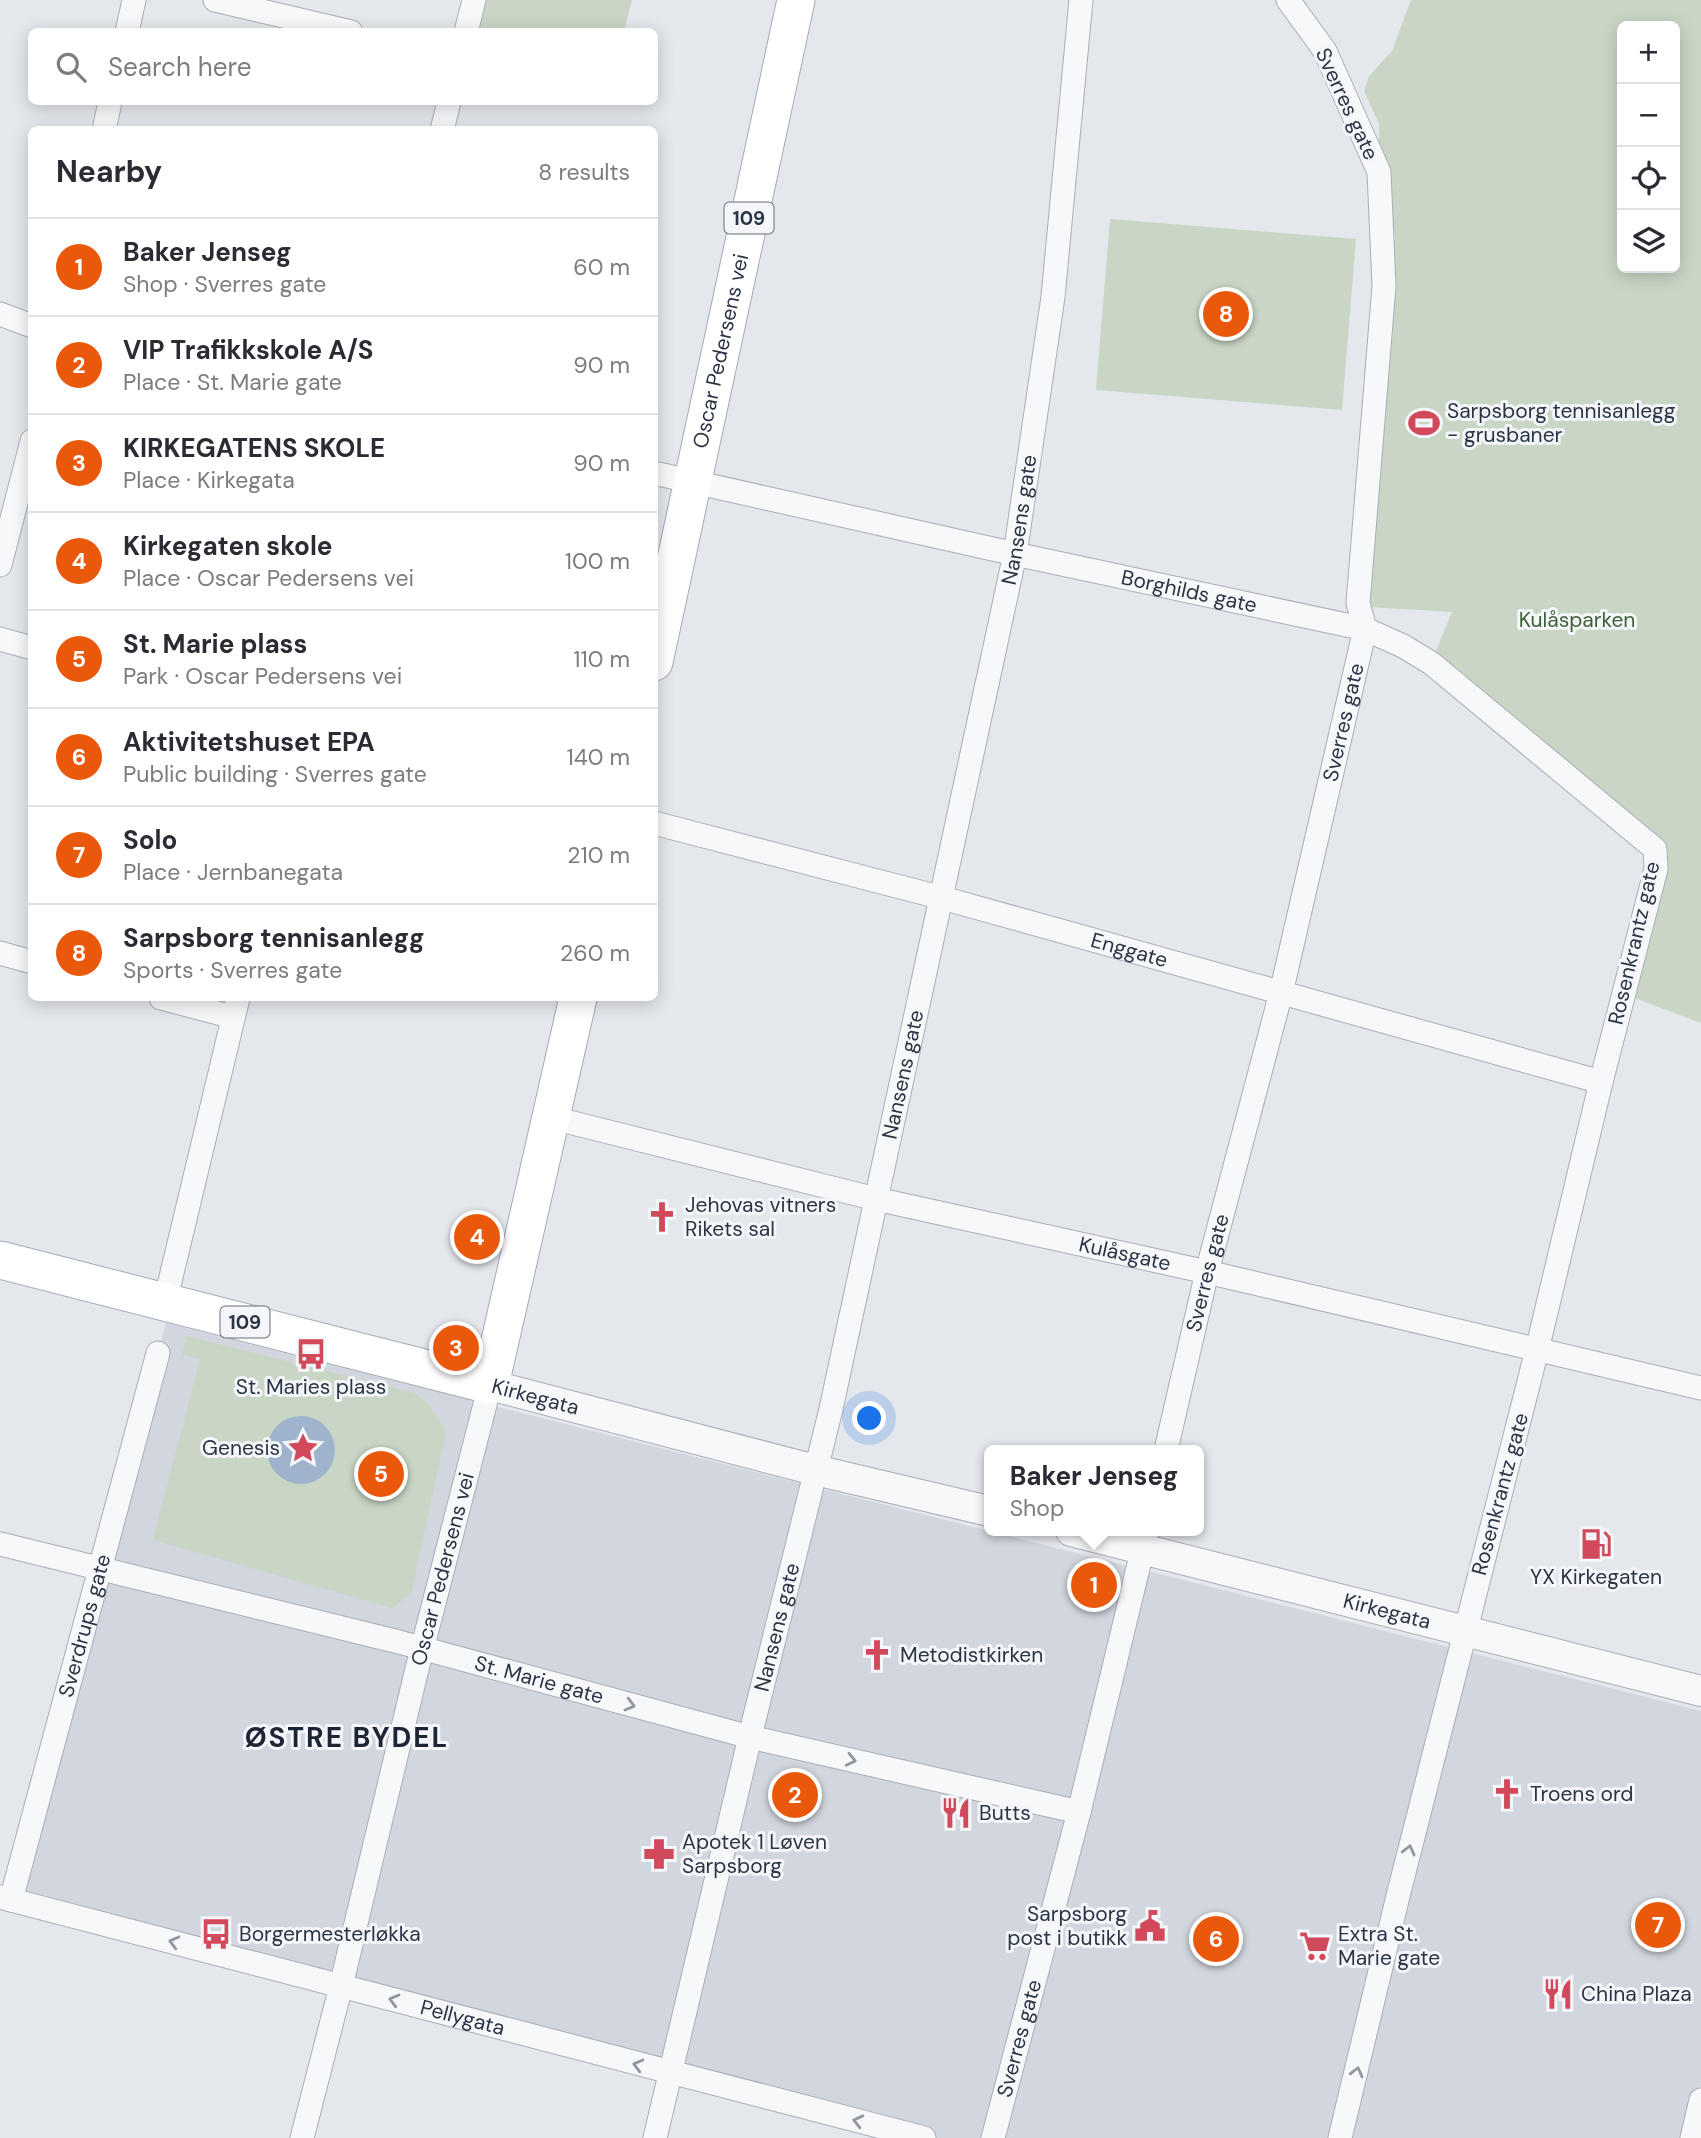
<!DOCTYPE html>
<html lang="en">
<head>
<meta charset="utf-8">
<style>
  body { margin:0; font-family:"DM Sans",sans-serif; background:#f2f2f3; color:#2b2b33 }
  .controls { position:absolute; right:21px; top:21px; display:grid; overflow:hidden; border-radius:10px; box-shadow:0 4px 18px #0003 }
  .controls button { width:63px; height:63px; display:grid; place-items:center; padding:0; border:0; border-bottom:2px solid #e1e1e2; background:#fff; color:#2b2b33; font:35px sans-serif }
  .you { position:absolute; left:870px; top:1419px; width:24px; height:24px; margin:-18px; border:5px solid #fff; border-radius:50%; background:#1a73e8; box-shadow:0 0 0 10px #1a73e833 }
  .badge { display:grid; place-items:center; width:46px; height:46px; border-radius:50%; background:#ea580c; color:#fff; font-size:23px; font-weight:700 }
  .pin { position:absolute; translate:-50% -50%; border:4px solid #fff; box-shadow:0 2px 7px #0006 }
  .popup { position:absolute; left:984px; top:1445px; width:220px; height:91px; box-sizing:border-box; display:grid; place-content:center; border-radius:10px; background:#fff; filter:drop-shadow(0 2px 5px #0005); font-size:23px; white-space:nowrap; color:#7c7c81 }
  .popup b { font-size:26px; color:#2b2b33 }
  .popup::after { content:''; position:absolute; left:50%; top:100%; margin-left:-14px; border:14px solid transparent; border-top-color:#fff }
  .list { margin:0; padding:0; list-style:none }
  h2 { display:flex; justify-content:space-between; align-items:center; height:91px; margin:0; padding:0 28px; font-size:30px }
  h2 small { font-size:23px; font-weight:400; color:#7c7c81 }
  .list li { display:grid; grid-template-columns:46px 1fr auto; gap:21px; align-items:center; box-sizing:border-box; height:98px; padding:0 28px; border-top:2px solid #e1e1e2 }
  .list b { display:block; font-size:26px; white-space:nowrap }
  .list p { margin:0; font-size:23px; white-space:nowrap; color:#7c7c81 }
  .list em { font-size:23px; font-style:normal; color:#7c7c81 }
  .icon { flex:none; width:38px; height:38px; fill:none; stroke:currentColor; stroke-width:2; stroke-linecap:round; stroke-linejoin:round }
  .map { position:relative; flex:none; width:1701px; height:2138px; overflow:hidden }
  .search { position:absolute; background:#fff; box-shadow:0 4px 18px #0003; left:28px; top:28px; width:630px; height:77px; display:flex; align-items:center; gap:18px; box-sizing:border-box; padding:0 24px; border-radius:10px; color:#7c7c81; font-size:26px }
  .panel { position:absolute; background:#fff; box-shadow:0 4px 18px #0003; left:28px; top:126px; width:630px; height:875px; border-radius:10px }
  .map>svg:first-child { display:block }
  .built { fill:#d2d6de }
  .green { fill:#c9d6c5; fill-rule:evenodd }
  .water { fill:#9fb4cc }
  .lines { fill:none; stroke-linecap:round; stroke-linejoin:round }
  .minor-casing { stroke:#a9aeb7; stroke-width:25 }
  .tertiary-casing { stroke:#a9aeb7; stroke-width:32 }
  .primary-casing { stroke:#a3abb8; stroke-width:39 }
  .minor { stroke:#f7f8fa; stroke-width:23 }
  .tertiary { stroke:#f7f8fa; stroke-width:30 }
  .primary { stroke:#fff; stroke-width:37 }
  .oneway { stroke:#9196a0 }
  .labels { text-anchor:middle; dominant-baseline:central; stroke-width:6; stroke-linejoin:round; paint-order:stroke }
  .shield { fill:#f4f6f9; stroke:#676e7b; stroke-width:2 }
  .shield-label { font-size:19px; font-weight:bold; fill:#2b3445 }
  .street-label { font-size:21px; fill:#2b3445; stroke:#f4f6f9 }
  .poi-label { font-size:21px; fill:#2b3445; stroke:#f4f6f9; text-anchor:start }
  .park-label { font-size:21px; fill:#3f6138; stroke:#f4f6f9 }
  .district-label { font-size:28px; font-weight:bold; letter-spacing:2px; fill:#1d2536; stroke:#f4f6f9 }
</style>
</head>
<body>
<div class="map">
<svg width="1701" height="2138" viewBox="0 0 1701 2138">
  <rect width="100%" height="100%" fill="#e4e7ec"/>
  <path class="built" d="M166,1323L1701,1711V2138H924L11,1900Z"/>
  <g class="green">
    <path d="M474,0H632L624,31L466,32Z"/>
    <path d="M1411,0H1701V1023L1624,994L1655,849L1431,663L1452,612L1369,607L1395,234L1383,218L1379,172V124L1364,91L1369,76L1392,51ZM1622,26H1675V268H1622Z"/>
    <path d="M1110,219L1356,239L1342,410L1096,390Z"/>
    <path d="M186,1336L414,1393L429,1404L446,1432L411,1594L392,1608L153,1540L200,1359L182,1355ZM300,1416L320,1422L328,1429L312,1481L301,1484L291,1482L267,1451C269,1431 280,1419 300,1416Z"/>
  </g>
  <circle class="water" cx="301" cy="1450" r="34"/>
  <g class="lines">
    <defs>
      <g id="minor">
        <path d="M215,0L351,32"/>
        <path d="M127,32L134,0"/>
        <path d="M466,32L474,0"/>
        <path d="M104,130L110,102"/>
        <path d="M442,130L449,102"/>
        <path d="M0,314L32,326"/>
        <path id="s1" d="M654,473L1015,554L1365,629L1403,646L1431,663L1655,849L1656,869L1601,1082L1537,1350L1398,1896L1340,2138"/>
        <path d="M0,565L32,441"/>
        <path d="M0,639L32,648"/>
        <path id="s2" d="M654,823L939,897L1601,1082"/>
        <path d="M0,953L32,962"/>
        <path d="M161,998L233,1017"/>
        <path id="s3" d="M549,1117L876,1199L1207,1272L1701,1388"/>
        <path d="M165,1302L238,998"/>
        <path id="s4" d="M1166,1450L1207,1272L1281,993L1365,629L1358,603L1384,286L1379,172L1325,51L1288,0"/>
        <path id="s5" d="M0,1544L399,1642L750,1737L1079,1812"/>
        <path id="s6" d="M0,1897L924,2138"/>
        <path id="s7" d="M11,1900L158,1353"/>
        <path id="s8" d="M302,2138L341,1986L416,1673L490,1385"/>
        <path id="s9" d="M655,2138L755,1716L831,1409L1015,554L1053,297L1081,0"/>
        <path id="s10" d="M993,2138L1079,1812L1147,1531"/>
        <path d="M1692,2138L1701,2100"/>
      </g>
      <g id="tertiary">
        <path id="s11" d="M490,1385L815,1470L989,1511"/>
        <path id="s12" d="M1071,1531L1701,1691"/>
      </g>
      <g id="primary">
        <path id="s13" d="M654,662L796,0"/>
        <path d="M0,1260L490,1385L578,998"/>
      </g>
    </defs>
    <use href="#minor" class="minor-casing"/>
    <use href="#tertiary" class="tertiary-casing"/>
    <use href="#primary" class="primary-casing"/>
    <use href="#minor" class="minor"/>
    <use href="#tertiary" class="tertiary"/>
    <use href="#primary" class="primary"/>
  </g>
  <defs><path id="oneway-chevron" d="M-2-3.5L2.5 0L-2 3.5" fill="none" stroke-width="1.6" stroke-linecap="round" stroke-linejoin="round" transform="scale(1.75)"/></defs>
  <g class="oneway">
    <use href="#oneway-chevron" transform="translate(630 1705) rotate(15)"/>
    <use href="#oneway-chevron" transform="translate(851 1760) rotate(13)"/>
    <use href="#oneway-chevron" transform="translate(1409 1850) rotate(-76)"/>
    <use href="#oneway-chevron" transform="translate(174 1942) rotate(-165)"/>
    <use href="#oneway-chevron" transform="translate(394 2000) rotate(-165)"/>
    <use href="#oneway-chevron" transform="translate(638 2065) rotate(-165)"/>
    <use href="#oneway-chevron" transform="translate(1357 2072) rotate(-76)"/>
    <use href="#oneway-chevron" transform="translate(858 2121) rotate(-166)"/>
  </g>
  <defs>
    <symbol id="stadium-bare" viewBox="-9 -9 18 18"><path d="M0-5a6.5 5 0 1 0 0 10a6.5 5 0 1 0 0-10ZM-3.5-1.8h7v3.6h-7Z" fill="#d1495b" stroke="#f4f6f9" stroke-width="2.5" paint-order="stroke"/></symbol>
    <symbol id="church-bare" viewBox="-9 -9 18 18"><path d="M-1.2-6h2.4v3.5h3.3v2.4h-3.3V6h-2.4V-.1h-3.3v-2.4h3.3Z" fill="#d1495b" stroke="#f4f6f9" stroke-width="2.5" paint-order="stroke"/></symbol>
    <symbol id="bus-bare" viewBox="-9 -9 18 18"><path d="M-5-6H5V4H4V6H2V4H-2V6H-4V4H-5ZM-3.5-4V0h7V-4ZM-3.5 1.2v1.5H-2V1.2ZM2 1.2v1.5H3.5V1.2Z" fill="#d1495b" stroke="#f4f6f9" stroke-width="2.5" paint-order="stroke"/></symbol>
    <symbol id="sight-bare" viewBox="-9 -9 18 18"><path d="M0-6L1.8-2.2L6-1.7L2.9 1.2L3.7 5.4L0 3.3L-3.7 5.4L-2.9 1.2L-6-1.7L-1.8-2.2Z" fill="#d1495b" stroke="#f4f6f9" stroke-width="2.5" paint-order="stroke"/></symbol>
    <symbol id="fuel-bare" viewBox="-9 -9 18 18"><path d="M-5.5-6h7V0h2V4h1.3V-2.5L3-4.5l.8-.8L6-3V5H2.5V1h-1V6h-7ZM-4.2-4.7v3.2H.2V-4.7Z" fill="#d1495b" stroke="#f4f6f9" stroke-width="2.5" paint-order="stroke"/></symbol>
    <symbol id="restaurant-bare" viewBox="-9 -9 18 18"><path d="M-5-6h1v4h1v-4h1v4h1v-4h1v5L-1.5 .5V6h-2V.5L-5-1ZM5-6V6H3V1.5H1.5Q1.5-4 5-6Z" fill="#d1495b" stroke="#f4f6f9" stroke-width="2.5" paint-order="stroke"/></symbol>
    <symbol id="pharmacy-bare" viewBox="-9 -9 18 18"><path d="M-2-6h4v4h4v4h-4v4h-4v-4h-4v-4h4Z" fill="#d1495b" stroke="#f4f6f9" stroke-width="2.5" paint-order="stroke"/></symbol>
    <symbol id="civic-bare" viewBox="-9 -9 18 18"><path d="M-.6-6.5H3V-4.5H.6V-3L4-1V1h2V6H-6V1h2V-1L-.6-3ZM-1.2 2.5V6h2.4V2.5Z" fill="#d1495b" stroke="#f4f6f9" stroke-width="2.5" paint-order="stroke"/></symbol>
    <symbol id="supermarket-bare" viewBox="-9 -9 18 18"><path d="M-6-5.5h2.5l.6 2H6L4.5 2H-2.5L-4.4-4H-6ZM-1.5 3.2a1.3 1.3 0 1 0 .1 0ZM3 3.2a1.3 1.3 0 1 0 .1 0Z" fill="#d1495b" stroke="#f4f6f9" stroke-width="2.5" paint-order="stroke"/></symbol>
  </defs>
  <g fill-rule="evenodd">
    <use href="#stadium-bare" x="1402" y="401" width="44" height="44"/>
    <use href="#church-bare" x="640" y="1195" width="44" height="44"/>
    <use href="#bus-bare" x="289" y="1332" width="44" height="44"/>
    <use href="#sight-bare" x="281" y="1426" width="44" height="44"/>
    <use href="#fuel-bare" x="1574" y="1522" width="44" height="44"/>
    <use href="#church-bare" x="855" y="1633" width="44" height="44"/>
    <use href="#church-bare" x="1485" y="1772" width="44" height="44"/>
    <use href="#restaurant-bare" x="934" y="1791" width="44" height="44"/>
    <use href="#pharmacy-bare" x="637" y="1832" width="44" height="44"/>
    <use href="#civic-bare" x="1128" y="1904" width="44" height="44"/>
    <use href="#bus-bare" x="194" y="1912" width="44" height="44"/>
    <use href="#supermarket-bare" x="1293" y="1924" width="44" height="44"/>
    <use href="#restaurant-bare" x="1536" y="1972" width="44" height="44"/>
  </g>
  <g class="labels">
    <g class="shield">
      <rect x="724.5" y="202.5" width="49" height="31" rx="5"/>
      <rect x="220.5" y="1306.5" width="49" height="31" rx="5"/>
    </g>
    <g class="shield-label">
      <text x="749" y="218">109</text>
      <text x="245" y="1322">109</text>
    </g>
    <g class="street-label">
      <text transform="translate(1347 104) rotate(65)">Sverres gate</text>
      <text stroke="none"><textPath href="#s13" startOffset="318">Oscar Pedersens vei</textPath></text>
      <text stroke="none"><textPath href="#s9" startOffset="1659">Nansens gate</textPath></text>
      <text stroke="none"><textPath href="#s1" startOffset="548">Borghilds gate</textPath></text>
      <text stroke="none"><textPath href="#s4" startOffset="749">Sverres gate</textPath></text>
      <text transform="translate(1634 943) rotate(-77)">Rosenkrantz gate</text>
      <text stroke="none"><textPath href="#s2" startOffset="492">Enggate</textPath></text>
      <text stroke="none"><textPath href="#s9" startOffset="1092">Nansens gate</textPath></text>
      <text stroke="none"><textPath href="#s3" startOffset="592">Kulåsgate</textPath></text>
      <text stroke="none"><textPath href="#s4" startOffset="182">Sverres gate</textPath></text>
      <text stroke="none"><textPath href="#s11" startOffset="47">Kirkegata</textPath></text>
      <text transform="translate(1500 1494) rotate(-75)">Rosenkrantz gate</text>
      <text stroke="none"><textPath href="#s8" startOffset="586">Oscar Pedersens vei</textPath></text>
      <text stroke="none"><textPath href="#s12" startOffset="326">Kirkegata</textPath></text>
      <text stroke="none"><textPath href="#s7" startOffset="284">Sverdrups gate</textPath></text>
      <text stroke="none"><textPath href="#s9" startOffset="525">Nansens gate</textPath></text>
      <text stroke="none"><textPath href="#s5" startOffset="556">St. Marie gate</textPath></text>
      <text stroke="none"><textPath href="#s6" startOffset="478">Pellygata</textPath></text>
      <text stroke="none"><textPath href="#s10" startOffset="103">Sverres gate</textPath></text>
    </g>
    <g class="poi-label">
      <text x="1447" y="411">Sarpsborg tennisanlegg<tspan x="1447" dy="24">- grusbaner</tspan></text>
      <text x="685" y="1205">Jehovas vitners<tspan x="685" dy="24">Rikets sal</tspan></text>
      <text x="311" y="1387" text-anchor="middle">St. Maries plass</text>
      <text x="280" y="1448" text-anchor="end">Genesis</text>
      <text x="1596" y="1577" text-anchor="middle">YX Kirkegaten</text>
      <text x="900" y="1655">Metodistkirken</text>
      <text x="1530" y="1794">Troens ord</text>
      <text x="979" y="1813">Butts</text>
      <text x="682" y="1842">Apotek 1 Løven<tspan x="682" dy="24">Sarpsborg</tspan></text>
      <text x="1127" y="1914" text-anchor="end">Sarpsborg<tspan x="1127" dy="24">post i butikk</tspan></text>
      <text x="239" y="1934">Borgermesterløkka</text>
      <text x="1338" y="1934">Extra St.<tspan x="1338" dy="24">Marie gate</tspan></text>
      <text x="1581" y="1994">China Plaza</text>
    </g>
    <g class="park-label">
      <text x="1577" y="620">Kulåsparken</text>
    </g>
    <g class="district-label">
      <text x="347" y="1737">ØSTRE BYDEL</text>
    </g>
  </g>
</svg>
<div class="controls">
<button>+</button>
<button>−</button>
<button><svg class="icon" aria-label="locate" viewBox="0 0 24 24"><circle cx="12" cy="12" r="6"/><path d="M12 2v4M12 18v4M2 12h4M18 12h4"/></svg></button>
<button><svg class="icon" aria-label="layers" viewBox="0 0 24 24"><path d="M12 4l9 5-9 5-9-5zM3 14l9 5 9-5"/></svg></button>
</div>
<div class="you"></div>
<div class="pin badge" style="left:1094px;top:1585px">1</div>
<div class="popup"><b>Baker Jenseg</b>Shop</div>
<div class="pin badge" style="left:795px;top:1795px">2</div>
<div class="pin badge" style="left:456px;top:1348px">3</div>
<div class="pin badge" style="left:477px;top:1237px">4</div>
<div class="pin badge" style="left:381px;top:1474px">5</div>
<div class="pin badge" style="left:1216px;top:1939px">6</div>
<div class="pin badge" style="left:1658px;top:1925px">7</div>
<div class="pin badge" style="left:1226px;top:314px">8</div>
<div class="search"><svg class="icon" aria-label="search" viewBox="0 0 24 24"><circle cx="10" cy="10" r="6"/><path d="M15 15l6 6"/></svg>Search here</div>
<section class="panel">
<h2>Nearby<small>8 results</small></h2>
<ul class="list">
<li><span class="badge">1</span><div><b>Baker Jenseg</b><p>Shop · Sverres gate</p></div><em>60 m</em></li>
<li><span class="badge">2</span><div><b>VIP Trafikkskole A/S</b><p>Place · St. Marie gate</p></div><em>90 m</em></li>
<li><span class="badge">3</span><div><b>KIRKEGATENS SKOLE</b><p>Place · Kirkegata</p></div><em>90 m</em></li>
<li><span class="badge">4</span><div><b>Kirkegaten skole</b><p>Place · Oscar Pedersens vei</p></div><em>100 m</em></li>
<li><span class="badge">5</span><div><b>St. Marie plass</b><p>Park · Oscar Pedersens vei</p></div><em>110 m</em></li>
<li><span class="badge">6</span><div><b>Aktivitetshuset EPA</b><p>Public building · Sverres gate</p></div><em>140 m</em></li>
<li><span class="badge">7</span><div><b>Solo</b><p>Place · Jernbanegata</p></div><em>210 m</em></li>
<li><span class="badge">8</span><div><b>Sarpsborg tennisanlegg</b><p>Sports · Sverres gate</p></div><em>260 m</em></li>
</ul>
</section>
</div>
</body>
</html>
